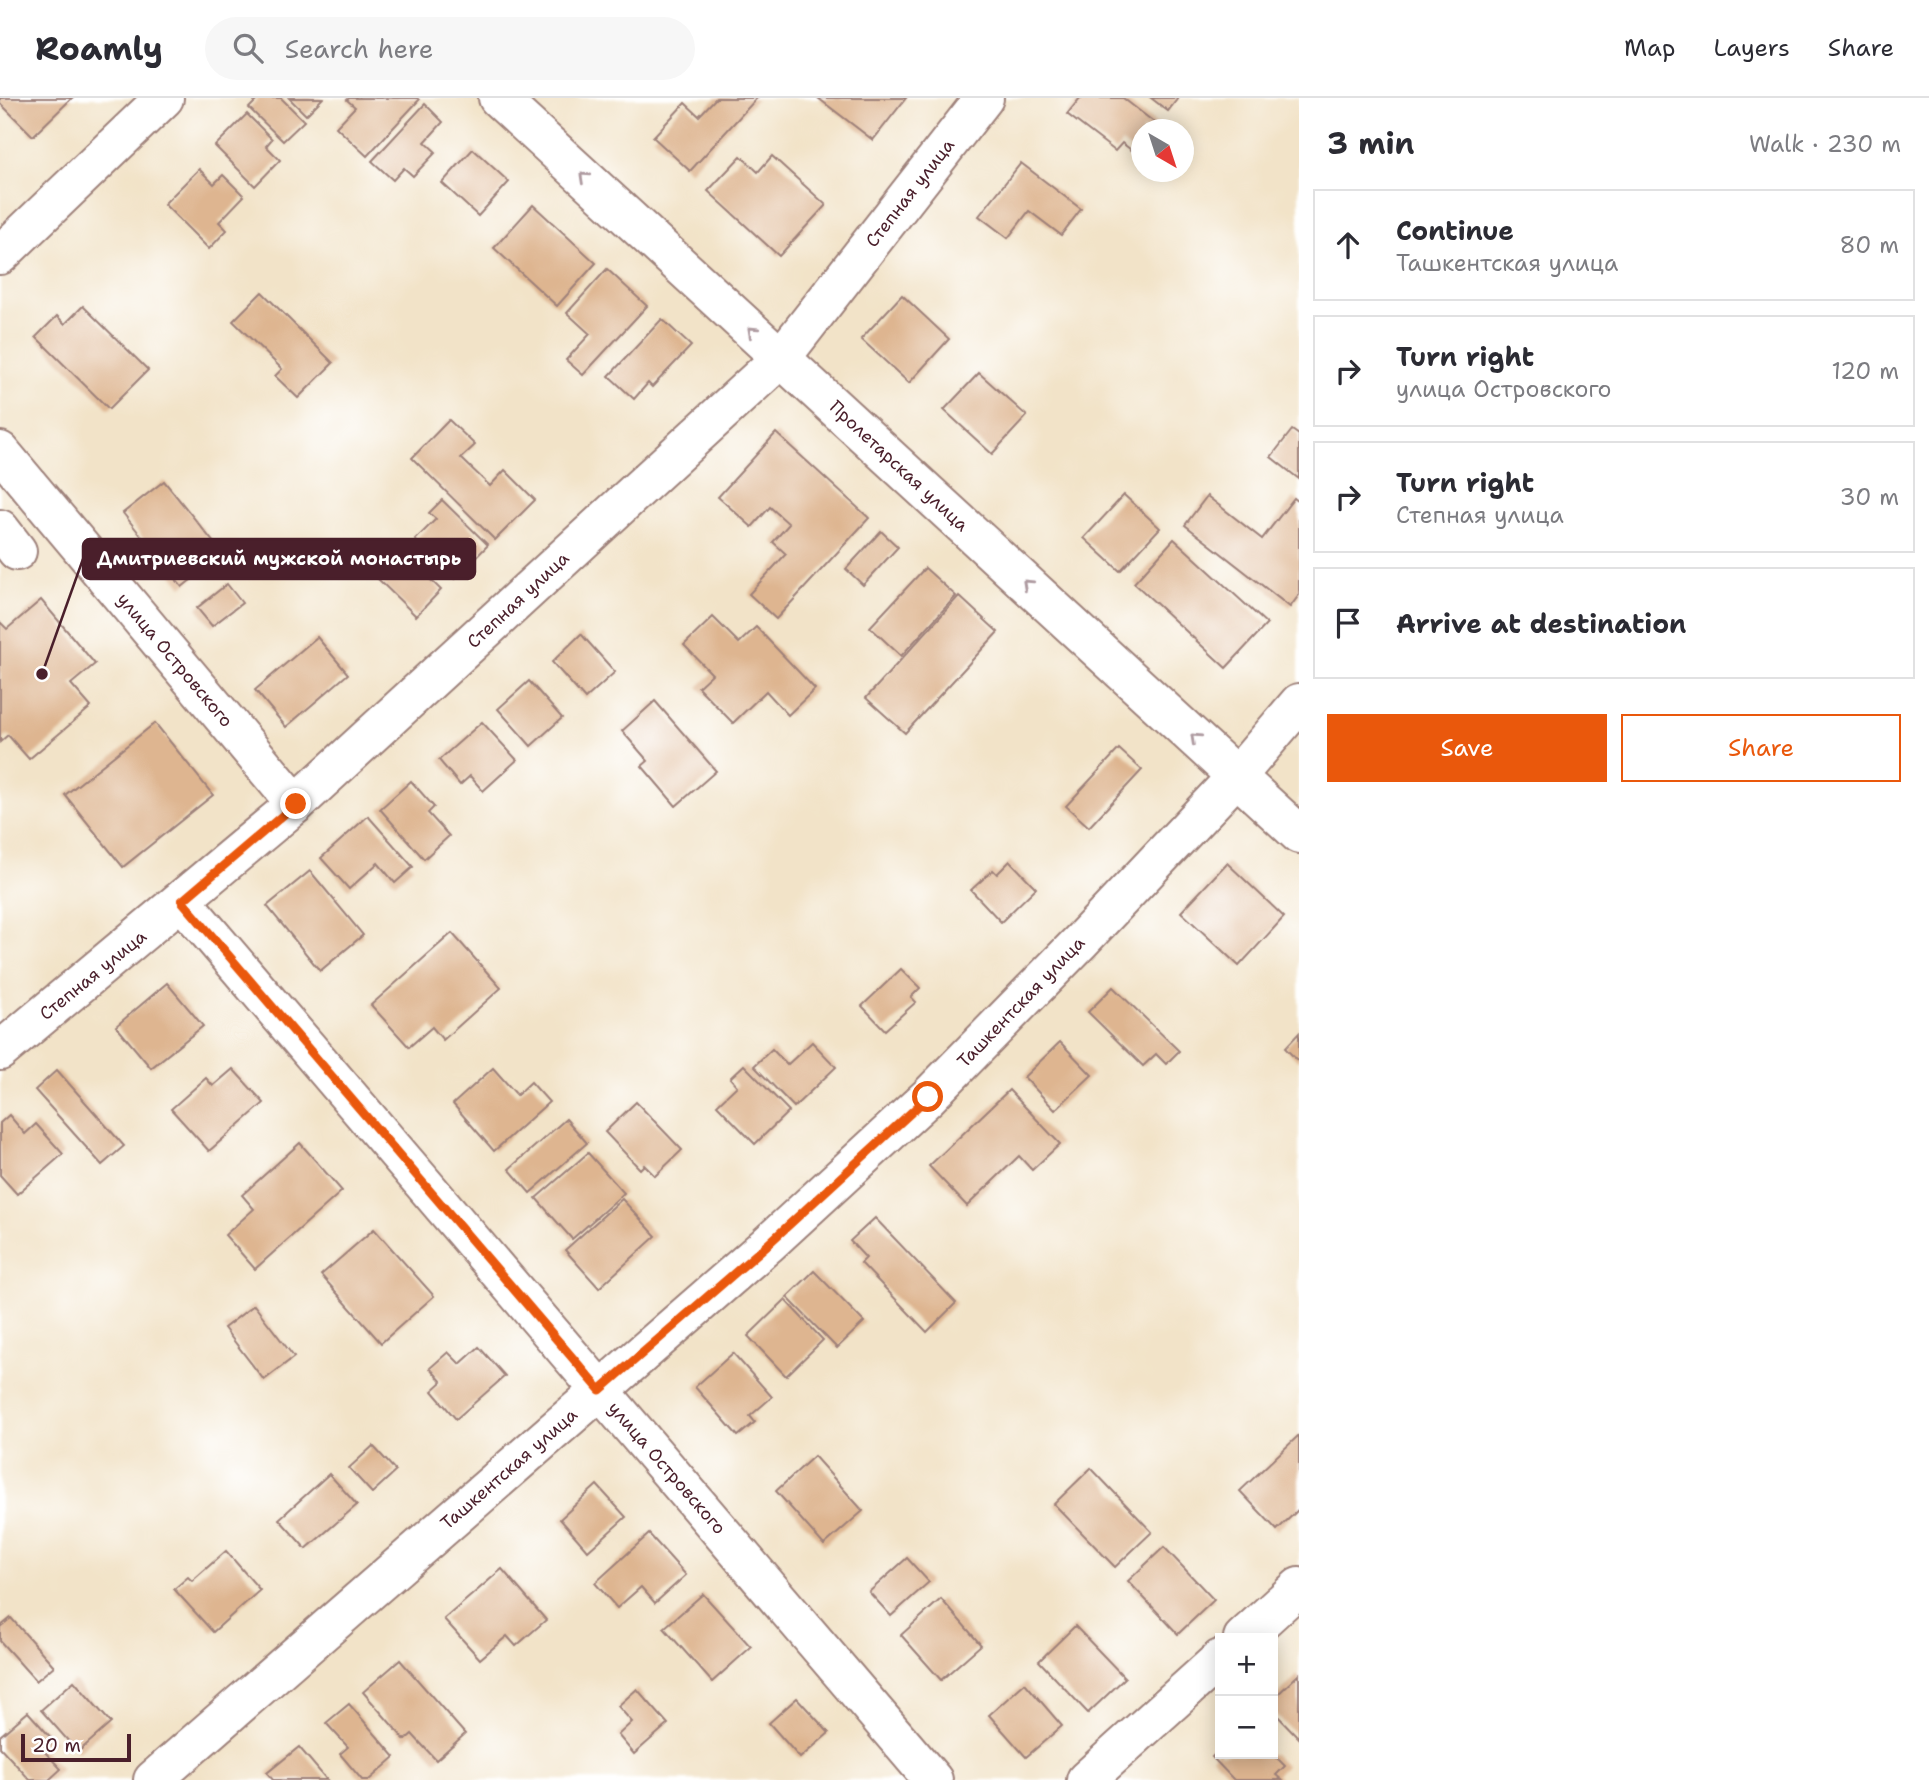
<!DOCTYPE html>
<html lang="en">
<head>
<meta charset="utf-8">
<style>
  body { margin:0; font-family:"Shantell Sans",sans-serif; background:#f7f7f7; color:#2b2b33 }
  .controls { position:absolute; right:21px; bottom:21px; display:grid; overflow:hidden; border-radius:0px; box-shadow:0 4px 18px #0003 }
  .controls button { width:63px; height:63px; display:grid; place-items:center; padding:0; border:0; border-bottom:2px solid #e1e1e2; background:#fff; color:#2b2b33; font:35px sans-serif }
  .compass { position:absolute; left:1131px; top:21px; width:63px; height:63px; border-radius:50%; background:#fff; box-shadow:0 4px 18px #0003; rotate:141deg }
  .scale { position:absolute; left:21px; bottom:18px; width:110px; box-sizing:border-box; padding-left:7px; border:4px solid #4a1f2b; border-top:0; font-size:19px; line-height:24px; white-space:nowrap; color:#4a1f2b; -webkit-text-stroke:5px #fff; paint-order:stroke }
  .stop { position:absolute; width:21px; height:21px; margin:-16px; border:5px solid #ea580c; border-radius:50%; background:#fff }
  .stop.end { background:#ea580c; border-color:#fff; box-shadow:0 2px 7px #0008 }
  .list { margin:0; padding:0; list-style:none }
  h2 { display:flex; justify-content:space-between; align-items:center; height:91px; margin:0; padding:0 28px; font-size:30px }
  h2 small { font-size:23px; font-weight:400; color:#7c7c81 }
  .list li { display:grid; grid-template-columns:46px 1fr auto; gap:21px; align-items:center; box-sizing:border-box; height:112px; margin:0 14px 14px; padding:0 14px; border:2px solid #e1e1e2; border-radius:0px }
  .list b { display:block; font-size:26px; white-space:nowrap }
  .list p { margin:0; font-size:23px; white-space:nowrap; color:#7c7c81 }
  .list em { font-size:23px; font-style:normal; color:#7c7c81 }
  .actions { display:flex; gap:14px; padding:21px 28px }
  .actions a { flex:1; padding:16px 0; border:2px solid #ea580c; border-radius:0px; text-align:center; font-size:24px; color:#ea580c }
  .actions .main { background:#ea580c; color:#fff }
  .icon { flex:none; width:38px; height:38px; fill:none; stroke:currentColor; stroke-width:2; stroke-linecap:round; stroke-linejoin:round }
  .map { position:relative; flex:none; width:1299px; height:1682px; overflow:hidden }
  header { display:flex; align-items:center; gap:42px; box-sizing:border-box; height:98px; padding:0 35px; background:#fff; border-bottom:2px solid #e1e1e2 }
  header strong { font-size:33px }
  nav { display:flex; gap:38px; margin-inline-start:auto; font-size:24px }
  .search { width:490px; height:63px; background:#f7f7f7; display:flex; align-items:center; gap:18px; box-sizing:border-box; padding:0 24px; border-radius:38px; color:#7c7c81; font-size:26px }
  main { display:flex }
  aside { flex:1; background:#fff }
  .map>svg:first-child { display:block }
  .building { fill:#deb590 }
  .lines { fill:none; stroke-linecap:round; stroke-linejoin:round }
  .minor-casing { stroke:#9e817a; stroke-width:42 }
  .major-casing { stroke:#9e817a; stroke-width:42 }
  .minor { stroke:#fff; stroke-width:38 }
  .major { stroke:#fff; stroke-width:38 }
  .oneway { stroke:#ae9aa0 }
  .route { stroke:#ea580c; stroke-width:9 }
  .labels { text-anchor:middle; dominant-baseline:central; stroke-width:5; stroke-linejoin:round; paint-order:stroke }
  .street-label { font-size:18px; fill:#4a1f2b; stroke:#fff }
  .leader { fill:none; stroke:#4a1f2b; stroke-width:2.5 }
  .callout-dot { fill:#4a1f2b; stroke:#fff; stroke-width:2.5 }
  .callout { fill:#4a1f2b; stroke:#4a1f2b; stroke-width:2.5 }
  .callout-label { font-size:19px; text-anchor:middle; font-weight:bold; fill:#fff }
</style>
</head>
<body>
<header>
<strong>Roamly</strong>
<div class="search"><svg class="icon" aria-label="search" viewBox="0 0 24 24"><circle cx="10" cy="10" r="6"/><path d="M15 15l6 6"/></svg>Search here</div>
<nav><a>Map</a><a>Layers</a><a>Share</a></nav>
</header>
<main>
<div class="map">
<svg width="1299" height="1682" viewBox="0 0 1299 1682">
  <rect width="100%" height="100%" fill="#fff"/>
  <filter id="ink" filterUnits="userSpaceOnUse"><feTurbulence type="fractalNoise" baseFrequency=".0143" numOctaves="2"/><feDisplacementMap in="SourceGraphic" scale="14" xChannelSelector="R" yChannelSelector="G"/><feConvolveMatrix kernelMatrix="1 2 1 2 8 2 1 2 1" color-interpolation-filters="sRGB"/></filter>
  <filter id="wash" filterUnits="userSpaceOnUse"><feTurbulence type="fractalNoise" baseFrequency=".00686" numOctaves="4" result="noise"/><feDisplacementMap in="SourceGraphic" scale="28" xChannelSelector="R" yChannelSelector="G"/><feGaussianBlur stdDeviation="1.57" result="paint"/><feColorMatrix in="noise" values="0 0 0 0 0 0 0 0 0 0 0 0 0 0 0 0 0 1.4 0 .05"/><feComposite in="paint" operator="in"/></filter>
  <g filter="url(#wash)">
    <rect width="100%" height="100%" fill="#f2e3c8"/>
    <g id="blocks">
      <g class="building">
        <path d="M0,0H72L33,38L0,5Z"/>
        <path d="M259,0H281L304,23L283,43L249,10Z"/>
        <path d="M289,0H323L306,17Z"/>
        <path d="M349,0H417L419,2L367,58L336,29L355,9L347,2Z"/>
        <path d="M716,0H757L690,73L653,39L685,5L699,18Z"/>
        <path d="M818,0H906L873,42Z"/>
        <path d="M1080,0H1123L1164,32H1142V60L1122,45L1115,53L1067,16Z"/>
        <path d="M1151,0H1178L1168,13Z"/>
        <path d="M425,6L443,24L425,44L436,54L413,78L404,70L393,82L372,63Z"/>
        <path d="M247,16L272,41L266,48L280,62L255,88L215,48Z"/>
        <path d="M473,51L509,84L478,118L442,85Z"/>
        <path d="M741,58L758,74L772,58L826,107L779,158L708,93Z"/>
        <path d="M1021,65L1081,111L1061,137L1029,113L1008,140L979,118Z"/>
        <path d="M199,71L214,86L223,77L244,98L219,124L227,132L209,151L164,106Z"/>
        <path d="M533,107L596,165L557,208L494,150Z"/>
        <path d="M607,171L647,208L583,277L566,262L590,236L567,215Z"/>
        <path d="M262,194L333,265L298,300L275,278L282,271L233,223Z"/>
        <path d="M902,197L949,241L909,285L861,241Z"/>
        <path d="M83,208L148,272L109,311L36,239L57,218L65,226Z"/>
        <path d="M662,221L691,248L652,289L648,285L634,301L609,278Z"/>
        <path d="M979,275L1027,318L992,356L944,312Z"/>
        <path d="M449,322L475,347L461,360L490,388L505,372L535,402L495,442L412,360Z"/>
        <path d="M1292,332L1299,337V381L1271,359Z"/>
        <path d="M776,335L869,420L776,521L749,496L786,456L773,444L789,426L770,409L752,429L718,399Z"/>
        <path d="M164,383L223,456L182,489L123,415Z"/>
        <path d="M1124,397L1160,430L1120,473L1084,440Z"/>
        <path d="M1207,398L1262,441L1294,400L1299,404V497L1290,509L1185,427Z"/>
        <path d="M442,402L488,447L455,481L415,442L436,421L429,415Z"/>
        <path d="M881,433L898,449L863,487L846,471Z"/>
        <path d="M1174,441L1267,526L1226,570L1134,485Z"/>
        <path d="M401,453L441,492L416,518L376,479Z"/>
        <path d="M925,470L956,498L901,558L870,529Z"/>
        <path d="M227,486L242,505L212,528L197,510Z"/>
        <path d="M959,498L998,534L905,635L866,600Z"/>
        <path d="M41,502L95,566L71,586L91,609L29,661L8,637L0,644V524L7,531Z"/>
        <path d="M713,519L739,545L756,529L815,591L788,617L766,593L733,625L698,589L712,576L684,547Z"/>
        <path d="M581,536L615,574L585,601L552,564Z"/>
        <path d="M317,539L348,576L286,629L255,592Z"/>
        <path d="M529,583L562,620L531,648L498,611Z"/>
        <path d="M655,603L716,673L676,708L642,668L648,663L622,633Z"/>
        <path d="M482,624L517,662L483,693L470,678L460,687L439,662Z"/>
        <path d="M155,625L213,697L123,769L65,697Z"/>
        <path d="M1119,651L1142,672L1089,729L1066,708Z"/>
        <path d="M411,683L434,709L428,715L449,738L424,761L380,711Z"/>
        <path d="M368,718L413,769L395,785L378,765L349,791L321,760Z"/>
        <path d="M1010,763L1036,790L1001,824L971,792L993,772L997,776Z"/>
        <path d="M1227,765L1284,819L1239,868L1181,814Z"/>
        <path d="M310,773L363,837L320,873L267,808Z"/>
        <path d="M452,835L501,890L443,942L432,929L409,949L371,907Z"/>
        <path d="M901,871L920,890L911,899L916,904L885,932L862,908Z"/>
        <path d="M167,885L203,928L151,970L116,928Z"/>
        <path d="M1113,889L1179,953L1166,966L1156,956L1143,968L1088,914Z"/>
        <path d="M1299,935V964L1285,950Z"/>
        <path d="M812,944L836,969L794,1009L754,968L772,951L787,967Z"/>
        <path d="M1060,944L1092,977L1055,1012L1024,979Z"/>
        <path d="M744,967L789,1013L755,1046L717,1007L737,988L730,980Z"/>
        <path d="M493,970L517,997L531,984L549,1004L494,1053L453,1006Z"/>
        <path d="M233,971L264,1005L209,1053L171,1011L206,980L213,988Z"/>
        <path d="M57,972L124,1048L102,1067L35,992Z"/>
        <path d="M1009,992L1060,1046L1032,1072L1019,1058L967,1108L929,1068Z"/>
        <path d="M636,1004L682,1052L655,1078L644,1067L640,1071L605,1034Z"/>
        <path d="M9,1017L25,1036L36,1026L63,1056L17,1096L0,1077V1025Z"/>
        <path d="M566,1021L587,1045L530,1095L509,1071Z"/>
        <path d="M300,1045L342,1093L255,1171L225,1137L254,1111L242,1097Z"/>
        <path d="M588,1055L624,1095L572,1141L536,1100Z"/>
        <path d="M622,1101L656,1138L599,1190L565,1152Z"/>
        <path d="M875,1120L956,1205L927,1234L861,1165L866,1160L850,1143Z"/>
        <path d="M374,1131L434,1198L381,1245L321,1177Z"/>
        <path d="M814,1173L864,1224L837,1250L787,1199Z"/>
        <path d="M785,1202L823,1242L786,1278L748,1238Z"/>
        <path d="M254,1207L294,1259L264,1282L224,1230Z"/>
        <path d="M479,1249L505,1278L456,1321L432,1293L442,1284L430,1270L448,1254L460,1266Z"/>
        <path d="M733,1255L772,1299L750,1318L755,1324L738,1338L695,1289Z"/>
        <path d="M1299,1337V1411L1277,1432L1240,1393Z"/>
        <path d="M373,1348L396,1373L372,1395L349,1370Z"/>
        <path d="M814,1358L863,1413L824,1447L776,1393Z"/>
        <path d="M1091,1370L1152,1434L1115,1469L1054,1406Z"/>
        <path d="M329,1376L357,1407L306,1451L279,1421Z"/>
        <path d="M597,1387L626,1419L588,1453L560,1421Z"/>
        <path d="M649,1436L686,1477L655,1505L641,1489L617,1510L595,1485Z"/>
        <path d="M1164,1449L1214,1502L1178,1536L1128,1483Z"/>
        <path d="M226,1453L260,1492L213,1534L174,1491L188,1479L192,1483Z"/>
        <path d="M907,1460L929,1484L891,1518L869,1494Z"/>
        <path d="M502,1471L546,1522L516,1548L507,1538L480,1561L444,1521Z"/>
        <path d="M703,1496L751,1549L712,1584L664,1530Z"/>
        <path d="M941,1501L981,1547L941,1582L901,1537Z"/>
        <path d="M11,1520L54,1568L36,1583L0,1543V1529Z"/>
        <path d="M1075,1528L1125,1580L1088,1615L1039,1563Z"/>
        <path d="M400,1562L465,1636L436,1662L412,1636L405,1642L363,1594Z"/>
        <path d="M1299,1576V1640L1273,1613V1601Z"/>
        <path d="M74,1583L111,1625L78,1654L41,1612Z"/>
        <path d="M1025,1585L1062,1628L1026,1659L989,1617Z"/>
        <path d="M637,1591L668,1626L634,1656L618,1637L632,1624L618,1608Z"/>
        <path d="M797,1600L829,1635L800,1660L769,1625Z"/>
        <path d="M349,1606L395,1659L369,1682H362L340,1656L348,1649L326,1625Z"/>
        <path d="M28,1614L54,1643L43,1652L61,1671L49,1682H30L0,1649V1638Z"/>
        <path d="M299,1649L327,1682H273L267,1675Z"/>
        <path d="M1220,1651V1656H1273L1285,1668L1276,1677L1282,1682H1234L1212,1659Z"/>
      </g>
    </g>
  </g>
  <g filter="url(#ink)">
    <use href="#blocks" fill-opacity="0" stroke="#9e817a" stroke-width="2"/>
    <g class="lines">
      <defs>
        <g id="minor">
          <path d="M0,157L164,0"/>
          <path d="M0,353L296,706"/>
          <path d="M0,431L17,453"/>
          <path d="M182,803L933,1682"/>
          <path d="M0,953L296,706L781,260L984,0"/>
          <path d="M1243,1540L1299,1489"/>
          <path d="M153,1682L767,1147L928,999L1081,843L1237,678L1299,605"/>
          <path d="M1086,1682L1220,1561"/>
        </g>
        <path id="major" d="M498,0L1299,736"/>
      </defs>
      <use href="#minor" class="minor-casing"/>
      <use href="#major" class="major-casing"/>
      <use href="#minor" class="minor"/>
      <use href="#major" class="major"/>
    </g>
    <defs><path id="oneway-chevron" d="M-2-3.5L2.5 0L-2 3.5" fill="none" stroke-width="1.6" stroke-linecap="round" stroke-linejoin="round" transform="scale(1.75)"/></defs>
    <g class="oneway">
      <use href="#oneway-chevron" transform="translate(584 79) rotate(-137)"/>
      <use href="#oneway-chevron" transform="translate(752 233) rotate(-137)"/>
      <use href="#oneway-chevron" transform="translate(1027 486) rotate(-137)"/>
      <use href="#oneway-chevron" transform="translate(1195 640) rotate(-137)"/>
    </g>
  </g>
  <g class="lines" filter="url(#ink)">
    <path class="route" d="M296,706L182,803L600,1292L767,1147L928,999"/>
  </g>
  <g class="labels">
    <g class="street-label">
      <text transform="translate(910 95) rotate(-52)">Степная улица</text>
      <text transform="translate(899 368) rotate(43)">Пролетарская улица</text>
      <text transform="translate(518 502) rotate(-43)">Степная улица</text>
      <text transform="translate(175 562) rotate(50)">улица Островского</text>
      <text transform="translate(93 877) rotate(-39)">Степная улица</text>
      <text transform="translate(1021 904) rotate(-46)">Ташкентская улица</text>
      <text transform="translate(667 1370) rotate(49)">улица Островского</text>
      <text transform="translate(509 1371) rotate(-41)">Ташкентская улица</text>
    </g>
  </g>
  <path class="leader" d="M42 576L83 461"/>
  <circle class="callout-dot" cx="42" cy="576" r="7"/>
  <rect class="callout" x="83" y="441" width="392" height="40" rx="7"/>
  <g class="callout-label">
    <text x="279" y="467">Дмитриевский мужской монастырь</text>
  </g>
</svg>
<div class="controls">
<button>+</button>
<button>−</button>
</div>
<svg class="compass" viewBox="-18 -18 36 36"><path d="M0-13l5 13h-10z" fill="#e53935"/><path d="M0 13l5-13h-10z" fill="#7c7c81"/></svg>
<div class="scale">20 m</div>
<div class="stop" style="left:928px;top:999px"></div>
<div class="stop end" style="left:296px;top:706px"></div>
</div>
<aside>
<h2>3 min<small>Walk · 230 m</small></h2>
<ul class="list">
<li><svg class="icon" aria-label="ahead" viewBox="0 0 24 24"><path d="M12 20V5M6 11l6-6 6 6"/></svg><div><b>Continue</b><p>Ташкентская улица</p></div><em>80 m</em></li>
<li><svg class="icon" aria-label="right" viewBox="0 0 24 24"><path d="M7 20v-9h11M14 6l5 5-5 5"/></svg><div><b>Turn right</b><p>улица Островского</p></div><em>120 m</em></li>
<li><svg class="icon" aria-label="right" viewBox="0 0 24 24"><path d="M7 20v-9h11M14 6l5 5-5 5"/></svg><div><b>Turn right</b><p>Степная улица</p></div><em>30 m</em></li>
<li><svg class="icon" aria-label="arrive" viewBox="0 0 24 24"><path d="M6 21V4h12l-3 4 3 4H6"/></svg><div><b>Arrive at destination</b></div></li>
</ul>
<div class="actions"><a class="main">Save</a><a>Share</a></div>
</aside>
</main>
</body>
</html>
